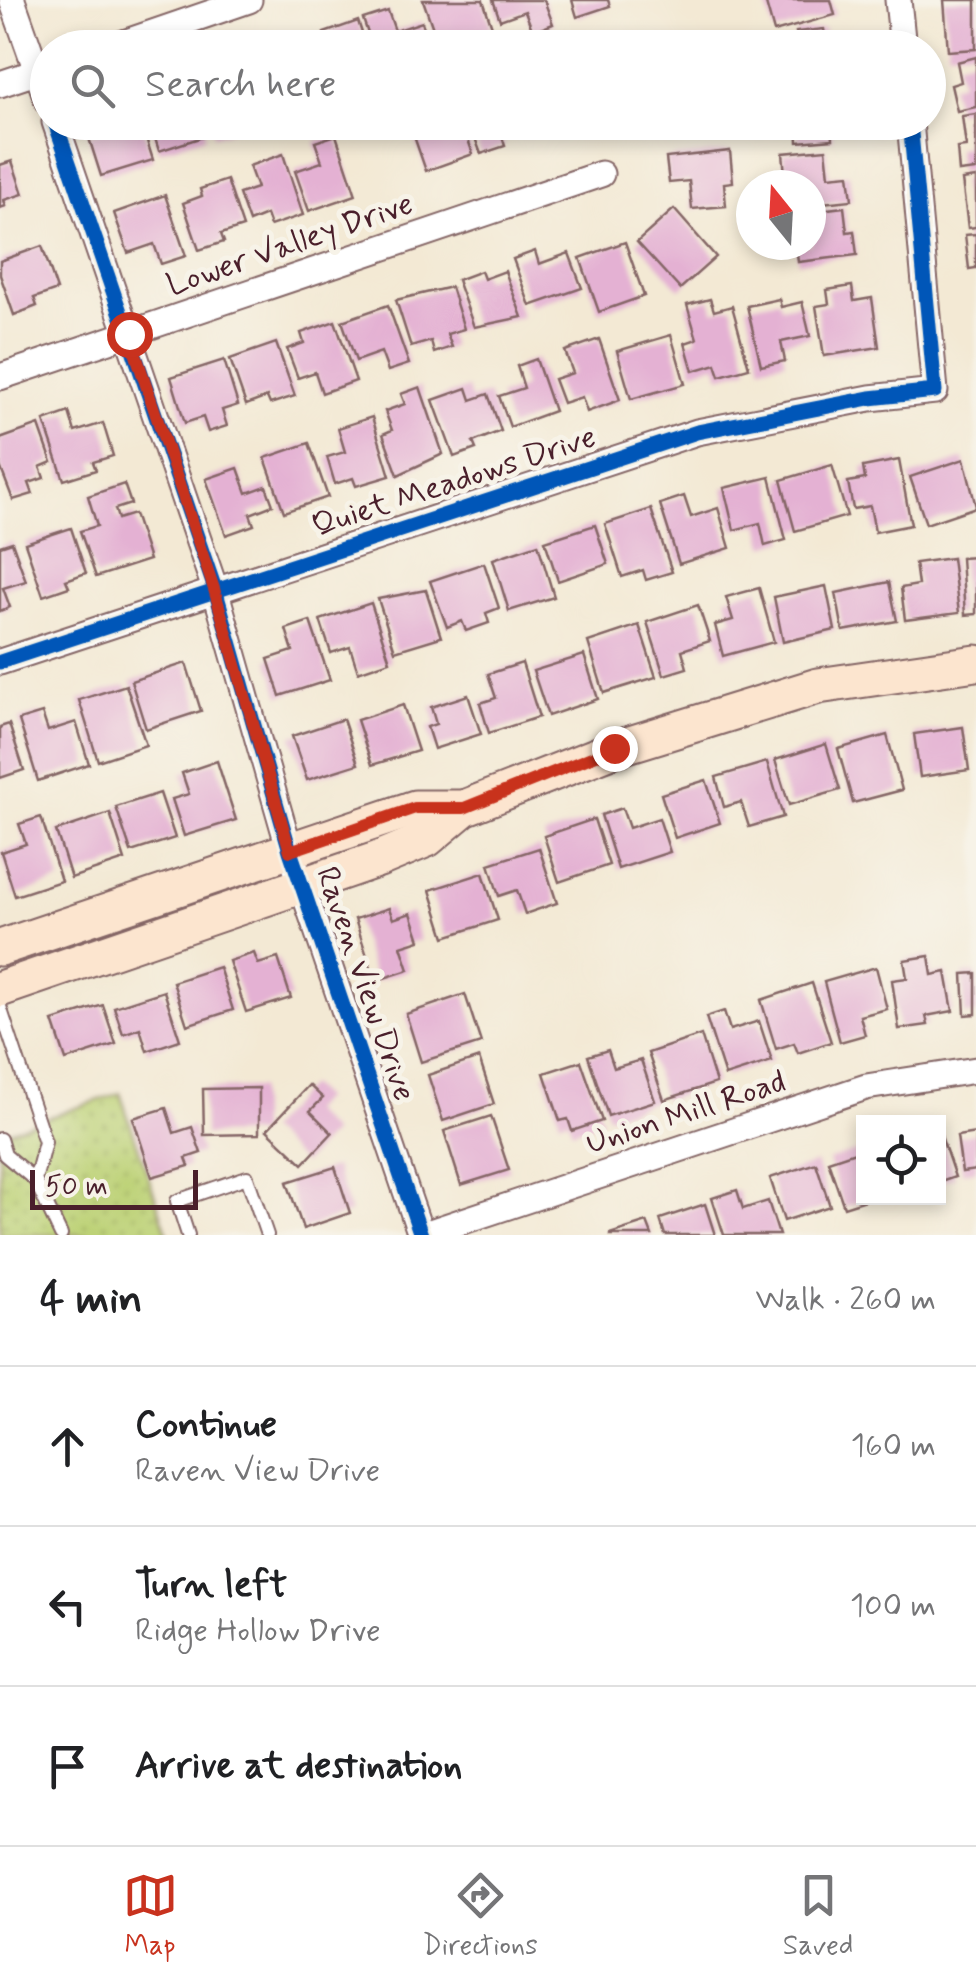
<!DOCTYPE html>
<html lang="en">
<head>
<meta charset="utf-8">
<style>
  body { margin:0; font-family:Mynerve,sans-serif; background:#f2f2f2; color:#202124 }
  .controls { position:absolute; right:30px; bottom:30px; display:grid; overflow:hidden; border-radius:0px; box-shadow:0 5px 15px #0003 }
  .controls button { width:90px; height:90px; display:grid; place-items:center; padding:0; border:0; border-bottom:2px solid #e0e0e0; background:#fff; color:#202124; font:50px sans-serif }
  .compass { position:absolute; left:736px; top:170px; width:90px; height:90px; border-radius:50%; background:#fff; box-shadow:0 5px 15px #0003; rotate:342deg }
  .scale { position:absolute; left:30px; bottom:25px; width:168px; box-sizing:border-box; padding-left:10px; border:5px solid #4a1f2b; border-top:0; font-size:28px; line-height:35px; white-space:nowrap; color:#4a1f2b; -webkit-text-stroke:8px #f7f3e8; paint-order:stroke }
  .stop { position:absolute; width:30px; height:30px; margin:-22px; border:8px solid #c8321e; border-radius:50%; background:#fff }
  .stop.end { background:#c8321e; border-color:#fff; box-shadow:0 2px 10px #0008 }
  .list { margin:0; padding:0; list-style:none }
  h2 { display:flex; justify-content:space-between; align-items:center; height:130px; margin:0; padding:0 40px; font-size:42px }
  h2 small { font-size:32px; font-weight:400; color:#757577 }
  .list li { display:grid; grid-template-columns:65px 1fr auto; gap:30px; align-items:center; box-sizing:border-box; height:160px; padding:0 40px; border-top:2px solid #e0e0e0 }
  .list b { display:block; font-size:38px; white-space:nowrap }
  .list p { margin:0; font-size:32px; white-space:nowrap; color:#757577 }
  .list em { font-size:32px; font-style:normal; color:#757577 }
  .icon { flex:none; width:55px; height:55px; fill:none; stroke:currentColor; stroke-width:2; stroke-linecap:round; stroke-linejoin:round }
  .map { position:relative; flex:none; width:976px; height:1235px; overflow:hidden }
  .search { position:absolute; background:#fff; box-shadow:0 5px 15px #0003; left:30px; right:30px; top:30px; height:110px; display:flex; align-items:center; gap:25px; box-sizing:border-box; padding:0 35px; border-radius:55px; color:#757577; font-size:38px }
  .sheet { height:610px; background:#fff }
  nav { display:flex; justify-content:space-around; align-items:center; box-sizing:border-box; height:140px; border-top:2px solid #e0e0e0; background:#fff; font-size:28px; color:#757577 }
  nav a { display:grid; justify-items:center; gap:5px }
  nav .on { color:#c8321e }
  .map>svg:first-child { display:block }
  .grass { fill:url(#grass-dots); stroke:#837850; stroke-width:2.5 }
  .building { fill:#e4b1d3 }
  .lines { fill:none; stroke-linecap:round; stroke-linejoin:round }
  .lane-casing { stroke:#856666; stroke-width:16 }
  .street-casing { stroke:#856666; stroke-width:29 }
  .secondary-casing { stroke:#856666; stroke-width:39 }
  .lane { stroke:#fff; stroke-width:12 }
  .street { stroke:#fff; stroke-width:25 }
  .secondary { stroke:#fce5cf; stroke-width:35 }
  .cycleway-casing { stroke:#f7f3e8; stroke-width:21 }
  .cycleway { stroke:#0057b8; stroke-width:15 }
  .route { stroke:#c8321e; stroke-width:12 }
  .labels { text-anchor:middle; dominant-baseline:central; stroke-width:10; stroke-linejoin:round; paint-order:stroke }
  .street-label { font-size:32px; fill:#4a1f2b; stroke:#f7f3e8 }
</style>
</head>
<body>
<div class="map">
<svg width="976" height="1235" viewBox="0 0 976 1235">
  <defs>
    <pattern id="grass-dots" width="8" height="8" patternUnits="userSpaceOnUse" patternTransform="scale(2.5)"><rect width="8" height="8" fill="#bcd175"/><path d="M2 2h.1M6 6h.1" fill="none" stroke="#a3b365" stroke-width="1.8" stroke-linecap="round"/></pattern>
  </defs>
  <rect width="100%" height="100%" fill="#f7f3e8"/>
  <filter id="ink" filterUnits="userSpaceOnUse"><feTurbulence type="fractalNoise" baseFrequency=".01" numOctaves="2"/><feDisplacementMap in="SourceGraphic" scale="20" xChannelSelector="R" yChannelSelector="G"/><feConvolveMatrix kernelMatrix="1 2 1 2 8 2 1 2 1" color-interpolation-filters="sRGB"/></filter>
  <filter id="wash" filterUnits="userSpaceOnUse"><feTurbulence type="fractalNoise" baseFrequency=".0048" numOctaves="4" result="noise"/><feDisplacementMap in="SourceGraphic" scale="40" xChannelSelector="R" yChannelSelector="G"/><feGaussianBlur stdDeviation="2.25" result="paint"/><feColorMatrix in="noise" values="0 0 0 0 0 0 0 0 0 0 0 0 0 0 0 0 0 1.4 0 .05"/><feComposite in="paint" operator="in"/></filter>
  <g filter="url(#wash)">
    <rect width="100%" height="100%" fill="#f3e9d4"/>
    <path class="grass" d="M120,1093L168,1235H0V1134Z"/>
    <g id="blocks">
      <g class="building">
        <path d="M423,0H483L492,27L474,33L479,48H460L458,40L439,46Z"/>
        <path d="M493,0H544L553,24L533,32L525,11L500,20Z"/>
        <path d="M572,0H608L610,6L577,17Z"/>
        <path d="M765,0H831L835,15L774,32Z"/>
        <path d="M944,0H976V49L948,51Z"/>
        <path d="M388,11L395,31L422,22L431,48H373L363,19Z"/>
        <path d="M358,21L367,48H316L327,43L324,33Z"/>
        <path d="M824,29L827,48H798L796,32Z"/>
        <path d="M976,57V107L957,111L951,85L961,82L957,62Z"/>
        <path d="M976,114V170L959,172L957,148L966,147L962,116Z"/>
        <path d="M113,122H141L153,160L101,176L88,135L114,127Z"/>
        <path d="M150,122H202L206,136L159,151Z"/>
        <path d="M210,122H253L254,123L214,136Z"/>
        <path d="M409,122H462L473,154L426,171Z"/>
        <path d="M469,122H511L499,127L505,146L481,154Z"/>
        <path d="M797,122H832L833,139L798,142Z"/>
        <path d="M336,135L356,195L309,211L295,171L322,162L315,142Z"/>
        <path d="M826,149L829,176L849,174L852,200L811,204V185H786L783,153Z"/>
        <path d="M730,151L733,182L724,183L726,206L692,209L689,181L669,183L666,158Z"/>
        <path d="M283,154L303,215L270,226L266,215L249,222L239,194L257,188L249,166Z"/>
        <path d="M12,161L23,194L4,200L6,206L0,208V165Z"/>
        <path d="M976,178V227L968,228L962,180Z"/>
        <path d="M227,180L243,227L221,234L224,242L199,250L183,203L202,196L200,189Z"/>
        <path d="M165,195L186,256L161,264L154,244L128,253L114,213Z"/>
        <path d="M844,207L847,232L854,231L857,255L798,262L796,245H811V211Z"/>
        <path d="M674,209L716,257L680,289L637,242Z"/>
        <path d="M976,234V268L969,269L965,235Z"/>
        <path d="M625,242L644,296L599,312L580,258Z"/>
        <path d="M42,246L57,290L34,298L37,306L14,315L0,275V261Z"/>
        <path d="M535,251L539,264L569,253L582,288L530,306L513,259Z"/>
        <path d="M481,271L484,279L505,271L522,317L474,327L457,280Z"/>
        <path d="M852,286L854,301L872,298L879,347L824,356L816,306L829,304L827,290Z"/>
        <path d="M451,287L464,329L447,334L452,347L434,353L431,341L411,347L396,300Z"/>
        <path d="M710,299L714,311L732,306L749,368L720,376L716,364L693,371L685,343L697,339L687,305Z"/>
        <path d="M779,299L781,307L802,302L810,336L781,342L785,361L761,366L747,306Z"/>
        <path d="M388,305L409,364L388,371L381,352L356,361L342,321Z"/>
        <path d="M335,321L356,381L322,393L315,372L298,378L287,349L304,343L301,333Z"/>
        <path d="M671,335L685,384L631,399L617,351Z"/>
        <path d="M599,339L620,400L587,412L582,397L563,403L554,379L573,373L565,351Z"/>
        <path d="M276,343L295,396L270,404L267,397L246,405L230,359Z"/>
        <path d="M536,359L554,411L510,427L499,396L524,388L517,366Z"/>
        <path d="M224,360L238,405L222,410L227,426L208,432L203,417L185,423L171,377Z"/>
        <path d="M420,387L443,454L398,475L383,434L392,430L385,411L405,404L401,394Z"/>
        <path d="M467,388L471,400L488,394L501,431L473,442L476,449L454,457L433,400Z"/>
        <path d="M69,412L75,432L103,423L113,456L93,462L96,470L64,480L44,421Z"/>
        <path d="M372,417L390,476L356,486L353,478L335,484L327,457L345,452L338,428Z"/>
        <path d="M39,425L52,462L40,467L44,478L29,483L33,494L13,500L0,466V439Z"/>
        <path d="M309,443L328,497L284,512L265,458Z"/>
        <path d="M964,459L976,507L926,524L910,477Z"/>
        <path d="M899,460L911,525L875,532L870,506L853,509L848,482L865,479L863,467Z"/>
        <path d="M832,465L847,516L795,531L781,480Z"/>
        <path d="M238,468L247,493L266,486L273,505L250,514L254,525L226,535L206,479Z"/>
        <path d="M770,477L786,540L765,546L760,523L734,530L724,488Z"/>
        <path d="M124,484L131,504L115,509L118,519L134,514L149,560L96,577L80,531L97,526L88,496Z"/>
        <path d="M684,496L691,517L718,508L730,548L679,564L660,504Z"/>
        <path d="M651,509L672,572L646,580L643,570L622,577L605,524Z"/>
        <path d="M595,525L608,564L558,581L545,541Z"/>
        <path d="M71,528L86,573L66,580L69,587L43,596L25,543Z"/>
        <path d="M12,542L26,581L3,588L10,607L0,611V546Z"/>
        <path d="M538,544L554,597L509,611L493,559Z"/>
        <path d="M976,557V614L965,615L961,558Z"/>
        <path d="M952,558L959,613L905,620L901,588L918,585L915,563Z"/>
        <path d="M484,563L499,608L486,613L489,623L466,631L462,621L447,627L430,581Z"/>
        <path d="M889,582L897,621L843,631L836,593Z"/>
        <path d="M826,586L835,630L783,642L774,597Z"/>
        <path d="M759,588L774,642L723,656L715,625L733,620L726,597Z"/>
        <path d="M426,590L441,637L395,651L378,599Z"/>
        <path d="M371,603L390,661L358,672L350,647L331,653L320,620Z"/>
        <path d="M698,605L710,641L682,650L687,668L664,675L647,622Z"/>
        <path d="M310,621L330,680L280,696L268,659L293,651L286,629Z"/>
        <path d="M639,625L656,677L604,693L588,642Z"/>
        <path d="M584,655L598,699L548,716L533,671Z"/>
        <path d="M186,663L201,711L146,729L131,681Z"/>
        <path d="M522,663L539,717L489,733L480,703L496,698L488,674Z"/>
        <path d="M126,685L146,745L98,761L79,700Z"/>
        <path d="M468,695L481,734L434,749L427,727L436,724L431,707Z"/>
        <path d="M403,705L418,751L372,765L357,720Z"/>
        <path d="M42,713L48,731L76,722L89,764L38,781L19,720Z"/>
        <path d="M343,719L358,764L307,780L292,736Z"/>
        <path d="M9,724L24,770L0,778V727Z"/>
        <path d="M963,727L969,770L920,777L914,734Z"/>
        <path d="M887,735L902,790L853,803L838,749Z"/>
        <path d="M826,744L840,790L789,805L775,760Z"/>
        <path d="M217,761L236,820L184,836L172,799L189,794L182,773Z"/>
        <path d="M767,762L783,817L749,827L741,802L724,807L716,777Z"/>
        <path d="M706,780L720,823L675,838L661,794Z"/>
        <path d="M160,793L175,838L131,852L116,807Z"/>
        <path d="M622,808L629,828L659,818L670,852L618,869L601,815Z"/>
        <path d="M110,813L125,860L71,878L56,831Z"/>
        <path d="M41,817L61,881L15,896L1,852L26,844L19,824Z"/>
        <path d="M594,819L609,865L559,882L544,836Z"/>
        <path d="M539,848L557,903L525,914L517,890L499,896L489,864Z"/>
        <path d="M483,873L498,920L445,937L430,890Z"/>
        <path d="M389,908L393,919L411,913L420,940L401,946L409,970L375,981L355,919Z"/>
        <path d="M254,953L258,964L278,958L291,998L246,1012L229,961Z"/>
        <path d="M929,956L932,975L946,972L953,1011L926,1016L928,1025L899,1029L892,980L907,978L904,960Z"/>
        <path d="M219,967L233,1010L187,1025L173,982Z"/>
        <path d="M876,967L887,1009L860,1016L865,1035L840,1042L824,982Z"/>
        <path d="M976,973V1014L965,1015L963,974Z"/>
        <path d="M812,983L831,1042L798,1053L794,1043L776,1049L761,1000Z"/>
        <path d="M164,991L180,1040L147,1051L140,1028L123,1034L114,1007Z"/>
        <path d="M465,994L481,1043L421,1062L406,1014Z"/>
        <path d="M103,1005L116,1044L66,1060L53,1021Z"/>
        <path d="M724,1011L730,1030L759,1021L772,1061L725,1076L706,1017Z"/>
        <path d="M701,1035L716,1083L664,1100L648,1053Z"/>
        <path d="M608,1050L614,1068L641,1060L655,1101L608,1116L588,1056Z"/>
        <path d="M479,1058L494,1104L443,1121L428,1075Z"/>
        <path d="M581,1061L602,1121L572,1131L568,1119L560,1121L544,1073Z"/>
        <path d="M309,1085L323,1098L310,1111L332,1133L303,1164L267,1130Z"/>
        <path d="M259,1088V1134L204,1135L203,1089Z"/>
        <path d="M166,1108L174,1133L192,1127L201,1153L186,1158L189,1166L152,1177L133,1118Z"/>
        <path d="M491,1116L509,1170L461,1185L444,1131Z"/>
        <path d="M938,1127L955,1177L938,1183Z"/>
        <path d="M976,1133V1170L962,1172L957,1136Z"/>
        <path d="M864,1149V1198H872L844,1207L828,1161Z"/>
        <path d="M816,1163L830,1206L784,1221L770,1178Z"/>
        <path d="M335,1167L350,1213L303,1229L287,1182Z"/>
        <path d="M737,1190L743,1209L768,1201L779,1235H724L712,1198Z"/>
        <path d="M705,1204L715,1235H665L660,1219Z"/>
        <path d="M647,1222L652,1235H610V1234Z"/>
      </g>
    </g>
  </g>
  <g filter="url(#ink)">
    <use href="#blocks" fill-opacity="0" stroke="#856666" stroke-width="2.5"/>
    <g class="lines">
      <defs>
        <g id="lane">
          <path d="M0,1007L45,1142L35,1180"/>
          <path d="M0,1139L5,1155L35,1180L61,1235"/>
          <path d="M188,1235L177,1201L247,1177L267,1235"/>
        </g>
        <g id="street">
          <path d="M12,0L48,102"/>
          <path d="M898,0L903,48"/>
          <path d="M109,48L249,0"/>
          <path d="M0,84L48,68"/>
          <path d="M55,122L215,589L290,851L421,1235"/>
          <path d="M0,377L601,174"/>
          <path d="M0,662L697,432L870,398L935,391L910,122"/>
          <path d="M421,1235L866,1087L976,1070"/>
        </g>
        <g id="secondary">
          <path d="M0,948L415,808H464"/>
          <path d="M0,989L379,859L427,839L464,808L614,749L818,686L976,663"/>
        </g>
      </defs>
      <use href="#lane" class="lane-casing"/>
      <use href="#street" class="street-casing"/>
      <use href="#secondary" class="secondary-casing"/>
      <use href="#lane" class="lane"/>
      <use href="#street" class="street"/>
      <use href="#secondary" class="secondary"/>
      <defs>
        <g id="cycleway">
          <path d="M55,122L215,589L290,851L421,1235"/>
          <path d="M0,662L697,432L870,398L935,391L910,122"/>
        </g>
      </defs>
      <use href="#cycleway" class="cycleway-casing"/>
      <use href="#cycleway" class="cycleway"/>
    </g>
  </g>
  <g class="lines" filter="url(#ink)">
    <path class="route" d="M129,334L214,589L290,851L415,808H464L614,748"/>
  </g>
  <g class="labels">
    <g class="street-label">
      <text transform="translate(290 245) rotate(-19)">Lower Valley Drive</text>
      <text transform="translate(454 482) rotate(-18)">Quiet Meadows Drive</text>
      <text transform="translate(365 984) rotate(71)">Raven View Drive</text>
      <text transform="translate(686 1113) rotate(-18)">Union Mill Road</text>
    </g>
  </g>
</svg>
<div class="controls">
<button><svg class="icon" aria-label="locate" viewBox="0 0 24 24"><circle cx="12" cy="12" r="6"/><path d="M12 2v4M12 18v4M2 12h4M18 12h4"/></svg></button>
</div>
<svg class="compass" viewBox="-18 -18 36 36"><path d="M0-13l5 13h-10z" fill="#e53935"/><path d="M0 13l5-13h-10z" fill="#757577"/></svg>
<div class="scale">50 m</div>
<div class="stop" style="left:129px;top:334px"></div>
<div class="stop end" style="left:614px;top:748px"></div>
<div class="search"><svg class="icon" aria-label="search" viewBox="0 0 24 24"><circle cx="10" cy="10" r="6"/><path d="M15 15l6 6"/></svg>Search here</div>
</div>
<section class="sheet">
<h2>4 min<small>Walk · 260 m</small></h2>
<ul class="list">
<li><svg class="icon" aria-label="ahead" viewBox="0 0 24 24"><path d="M12 20V5M6 11l6-6 6 6"/></svg><div><b>Continue</b><p>Raven View Drive</p></div><em>160 m</em></li>
<li><svg class="icon" aria-label="left" viewBox="0 0 24 24"><path d="M17 20v-9H6M10 6l-5 5 5 5"/></svg><div><b>Turn left</b><p>Ridge Hollow Drive</p></div><em>100 m</em></li>
<li><svg class="icon" aria-label="arrive" viewBox="0 0 24 24"><path d="M6 21V4h12l-3 4 3 4H6"/></svg><div><b>Arrive at destination</b></div></li>
</ul>
</section>
<nav>
<a class="on"><svg class="icon" aria-label="map" viewBox="0 0 24 24"><path d="M3 6l6-2 6 2 6-2v14l-6 2-6-2-6 2zM9 4v14M15 6v14"/></svg>Map</a>
<a><svg class="icon" aria-label="directions" viewBox="0 0 24 24"><path d="M12 3l9 9-9 9-9-9zM9 14v-3h6M13 9l2 2-2 2"/></svg>Directions</a>
<a><svg class="icon" aria-label="saved" viewBox="0 0 24 24"><path d="M7 4h10v16l-5-4-5 4z"/></svg>Saved</a>
</nav>
</body>
</html>
